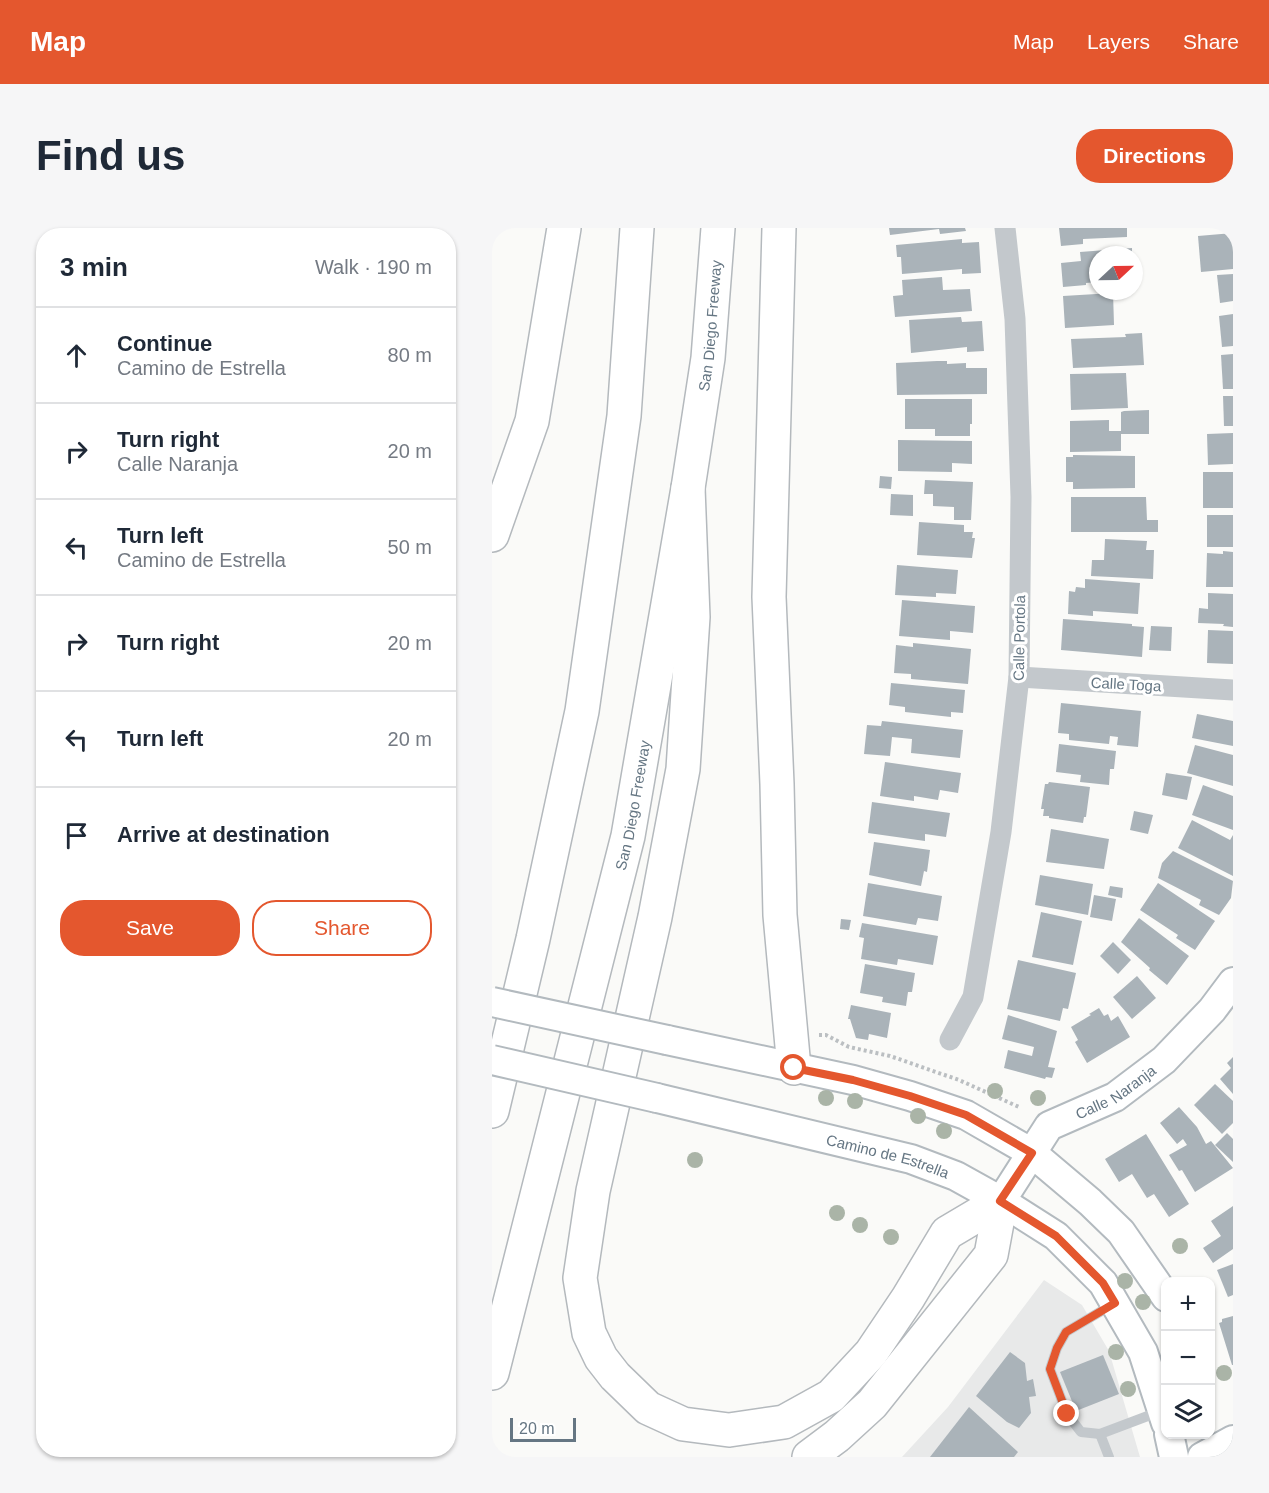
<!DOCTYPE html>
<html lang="en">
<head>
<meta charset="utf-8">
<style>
  body { margin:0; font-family:Helvetica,sans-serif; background:#f6f6f7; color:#1f2937 }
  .controls { position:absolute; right:18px; bottom:18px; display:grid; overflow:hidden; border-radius:12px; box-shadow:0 2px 4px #0004 }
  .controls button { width:54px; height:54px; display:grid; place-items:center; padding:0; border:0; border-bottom:2px solid #e0e1e3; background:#fff; color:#1f2937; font:30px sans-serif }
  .compass { position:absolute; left:597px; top:18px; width:54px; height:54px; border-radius:50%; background:#fff; box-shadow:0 2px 4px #0004; rotate:68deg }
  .scale { position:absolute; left:18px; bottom:15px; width:66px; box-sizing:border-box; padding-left:6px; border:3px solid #657683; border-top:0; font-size:16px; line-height:21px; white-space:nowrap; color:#657683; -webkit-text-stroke:4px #fff; paint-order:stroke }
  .stop { position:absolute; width:18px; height:18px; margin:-14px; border:4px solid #e4572e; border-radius:50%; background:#fff }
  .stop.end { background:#e4572e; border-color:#fff; box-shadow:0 2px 6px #0008 }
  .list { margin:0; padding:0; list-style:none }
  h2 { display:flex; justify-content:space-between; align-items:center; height:78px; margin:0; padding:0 24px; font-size:26px }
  h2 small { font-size:20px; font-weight:400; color:#747a83 }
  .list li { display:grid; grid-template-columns:39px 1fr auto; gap:18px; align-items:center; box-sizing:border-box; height:96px; padding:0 24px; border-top:2px solid #e0e1e3 }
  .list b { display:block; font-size:22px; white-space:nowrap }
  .list p { margin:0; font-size:20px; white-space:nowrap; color:#747a83 }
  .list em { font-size:20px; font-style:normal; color:#747a83 }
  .actions { display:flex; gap:12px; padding:18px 24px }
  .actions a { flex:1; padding:14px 0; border:2px solid #e4572e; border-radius:24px; text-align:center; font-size:21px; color:#e4572e }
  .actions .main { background:#e4572e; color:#fff }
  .icon { flex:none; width:33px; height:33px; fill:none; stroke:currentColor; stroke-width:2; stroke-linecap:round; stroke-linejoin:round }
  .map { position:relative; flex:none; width:741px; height:1229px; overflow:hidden; border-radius:24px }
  header { display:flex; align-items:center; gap:36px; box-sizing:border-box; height:84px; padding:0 30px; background:#e4572e; color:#fff }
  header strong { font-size:28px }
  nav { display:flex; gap:33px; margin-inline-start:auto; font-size:21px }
  .intro { display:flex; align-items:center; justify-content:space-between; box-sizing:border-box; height:144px; padding:0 36px }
  h1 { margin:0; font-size:42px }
  .button { padding:15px 27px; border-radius:24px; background:#e4572e; color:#fff; font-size:21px; font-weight:700 }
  main { display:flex; gap:36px; padding:0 36px }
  aside { flex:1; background:#fff; border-radius:24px; box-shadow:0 2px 4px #0004 }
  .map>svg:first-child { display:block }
  .built { fill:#e8e9e9 }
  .building { fill:#aab3b9 }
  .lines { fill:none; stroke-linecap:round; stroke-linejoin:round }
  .secondary-casing { stroke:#b3babf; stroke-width:32 }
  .highway-casing { stroke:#b4b9bd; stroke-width:36 }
  .path { stroke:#bbbfc2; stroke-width:4; stroke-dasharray:3 3; stroke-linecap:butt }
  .lane { stroke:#c3c8cc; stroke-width:10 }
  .street { stroke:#c3c8cc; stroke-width:21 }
  .secondary { stroke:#fff; stroke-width:28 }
  .highway { stroke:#fff; stroke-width:33 }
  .secondary-bridge-casing { stroke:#b3babf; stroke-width:32; stroke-linecap:butt }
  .secondary-bridge { stroke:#fff; stroke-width:28 }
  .tree { fill:#aab4a7 }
  .route { stroke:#e4572e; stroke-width:8 }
  .labels { text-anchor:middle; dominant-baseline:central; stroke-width:6; stroke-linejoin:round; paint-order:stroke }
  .street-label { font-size:15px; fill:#657683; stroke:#fff }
</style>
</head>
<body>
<header>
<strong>Map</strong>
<nav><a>Map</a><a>Layers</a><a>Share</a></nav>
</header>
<div class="intro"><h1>Find us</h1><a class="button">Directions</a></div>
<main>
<aside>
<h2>3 min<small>Walk · 190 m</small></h2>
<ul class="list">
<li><svg class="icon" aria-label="ahead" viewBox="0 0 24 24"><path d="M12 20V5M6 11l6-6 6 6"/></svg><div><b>Continue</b><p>Camino de Estrella</p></div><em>80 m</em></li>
<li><svg class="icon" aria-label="right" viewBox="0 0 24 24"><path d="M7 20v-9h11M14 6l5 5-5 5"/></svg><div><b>Turn right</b><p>Calle Naranja</p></div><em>20 m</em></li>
<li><svg class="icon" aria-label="left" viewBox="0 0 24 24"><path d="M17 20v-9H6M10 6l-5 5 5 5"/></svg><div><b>Turn left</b><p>Camino de Estrella</p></div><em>50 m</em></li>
<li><svg class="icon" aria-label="right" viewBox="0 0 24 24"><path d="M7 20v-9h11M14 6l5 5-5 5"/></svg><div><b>Turn right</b></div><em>20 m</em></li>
<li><svg class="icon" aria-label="left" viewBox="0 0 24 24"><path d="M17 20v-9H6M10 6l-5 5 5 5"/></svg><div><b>Turn left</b></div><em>20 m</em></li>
<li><svg class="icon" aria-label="arrive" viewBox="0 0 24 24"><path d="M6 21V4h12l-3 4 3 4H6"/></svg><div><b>Arrive at destination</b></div></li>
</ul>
<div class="actions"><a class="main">Save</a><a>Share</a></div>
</aside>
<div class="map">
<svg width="741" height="1229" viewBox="0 0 741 1229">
  <rect width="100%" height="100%" fill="#fafaf8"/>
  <path class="built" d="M552,1052L590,1077L617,1123L648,1229H410L456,1179Z"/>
  <g class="building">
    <path d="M397,0H473L474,3L448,6L447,1L398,7Z"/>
    <path d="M567,0H635V9L591,11V16L569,18Z"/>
    <path d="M741,5V41L709,44L706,8Z"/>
    <path d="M470,11V15L487,14L489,45L470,46V41L410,46L409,29H405L404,17Z"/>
    <path d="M640,20V27H606V54L594,55V57L571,59L569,35L589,33L588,24Z"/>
    <path d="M741,46V73L728,75L725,47Z"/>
    <path d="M450,49L451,62L478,61L480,83L403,89L401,68L411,67L410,52Z"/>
    <path d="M621,65L622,97L573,100L571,68Z"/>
    <path d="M741,86V118L730,119L727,88Z"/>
    <path d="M469,89L470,94L490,93L492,123L475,124V119L419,125L417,92Z"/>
    <path d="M650,105L652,137L581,140L579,111L634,109L633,106Z"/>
    <path d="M741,126V161H731L729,127Z"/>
    <path d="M445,133H455V136L474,135V140H495V166L405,167L404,135Z"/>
    <path d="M634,145L636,180L579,182L578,146Z"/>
    <path d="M731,168H741V198H732Z"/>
    <path d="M413,171H480V196H478V208H443V201H413Z"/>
    <path d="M657,182V206H629V223L578,224V193L617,192V203H629V184L632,183Z"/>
    <path d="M741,205V236L716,237L715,206Z"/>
    <path d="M406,212L480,213V236L460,235V244L406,243Z"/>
    <path d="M581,227L643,228V260L581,261V254H574V229H581Z"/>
    <rect x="711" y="244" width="30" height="36"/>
    <path d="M388,248L400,249L399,261L387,260Z"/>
    <path d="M433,252L481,254L479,292H462V279L441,278V266H432Z"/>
    <path d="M399,266L421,267V288L398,287Z"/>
    <path d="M579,269H654L655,292H666V304H579Z"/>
    <rect x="715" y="287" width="26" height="32"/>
    <path d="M427,294L472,297V304H481L480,310H483L480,330L425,327Z"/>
    <path d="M613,311L655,313L654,322H662L661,351L599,348L600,332H612Z"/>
    <path d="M731,323L741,324V359H714L715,325L731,326Z"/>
    <path d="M405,337L466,342L464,366L444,365V369L403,367Z"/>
    <path d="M593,351L648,355L646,386L601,383V388L576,386L577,363L583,364L584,359L593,360Z"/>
    <path d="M716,365L741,366V399L731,398L732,396L706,395L707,380L716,381Z"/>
    <path d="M410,372L483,378L481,405L458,403V412L407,408Z"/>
    <path d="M571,391L640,396V398L652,399L650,429L569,422Z"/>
    <path d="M659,398L680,399L679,423L657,422Z"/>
    <path d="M716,402L741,403V436L715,435Z"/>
    <path d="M421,415L479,421L476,456L419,451V446L402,445L404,417L421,419Z"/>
    <path d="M399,455L473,462L471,485L459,484V489L413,484V479L397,477Z"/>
    <path d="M569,475L649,483L646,519L625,517L626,509L618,508L617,516L577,512V506L566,505Z"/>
    <path d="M705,486L741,493V518L700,510Z"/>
    <path d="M390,493L471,502L468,530L419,525L420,511L400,509L398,528L372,526L375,497L389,498Z"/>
    <path d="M567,516L624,523L622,541H618L617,557L588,554L589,547L564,544Z"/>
    <path d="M703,517L741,527V558L695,545Z"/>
    <path d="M393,534L469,545L466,565L448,562L446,572L422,568V573L388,568Z"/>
    <path d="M674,545L700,549L695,572L670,567Z"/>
    <path d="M557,554L598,559L594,589H592L591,595L557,590V588H551L552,581H549L553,556H556Z"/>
    <path d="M711,557L741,568V602L700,587Z"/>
    <path d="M380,574L458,585L454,609L433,606V613L376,605Z"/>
    <path d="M642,583L661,587L656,606L638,602Z"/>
    <path d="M700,592L738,612L741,607V648L686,620Z"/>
    <path d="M559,601L617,611L612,641L554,634Z"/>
    <path d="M382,614L438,622L435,644L432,643L429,658L377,647Z"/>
    <path d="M681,623L741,653L739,670L727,687L707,677L709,672L666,650L670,635Z"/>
    <path d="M548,647L601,656L596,687L543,677Z"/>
    <path d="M376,655L450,668L446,693L426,690L424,697L371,688Z"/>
    <path d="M666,655L723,693L703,722L684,710L686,707L648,682Z"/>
    <path d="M618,658L631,660L630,670L616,667Z"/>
    <path d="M602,667L624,671L620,693L598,689Z"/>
    <path d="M549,684L590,693L581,737L540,729Z"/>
    <path d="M647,690L697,728L675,757L657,742L658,740L629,714Z"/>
    <path d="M349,691L359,692L357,702L348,701Z"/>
    <path d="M370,695L446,708L441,737L406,731L405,737L369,731L372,710L367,709Z"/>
    <path d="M621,714L639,732L626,746L608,728Z"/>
    <path d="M526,732L584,745L576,781L571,780L568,793L515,781Z"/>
    <path d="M373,736L423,745L420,764H416L414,778L390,774L391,769L368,765Z"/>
    <path d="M645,748L664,770L640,791L621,769Z"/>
    <path d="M359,777L399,785L395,810L377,806L376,812L364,810L358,791H356Z"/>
    <path d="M607,780L612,788L616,786L619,793L626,788L638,809L595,835L583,814L586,812L579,799L599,787L597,786Z"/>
    <path d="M516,787L565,803L556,839L563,840L560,850L554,849L553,851L512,840L516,822L540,828L542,819L510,811Z"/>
    <path d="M741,829V866L728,851L739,840L735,835Z"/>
    <path d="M723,856L741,873V895L730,906L702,877Z"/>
    <path d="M687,879L705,899L714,916L719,913L741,940L703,964L690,942L687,943L677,927L695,917L691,911L685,916L668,895Z"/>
    <path d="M735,905L741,911V934L723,917Z"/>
    <path d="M654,906L697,976L677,989L662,966L655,970L640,946L627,954L613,931Z"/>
    <path d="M741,978V1021L721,1035L711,1020L729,1008L719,993Z"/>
    <path d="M741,1036V1067L736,1069L725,1042Z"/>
    <path d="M741,1088V1137H740L727,1095L730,1094V1091Z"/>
    <path d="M518,1124L533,1135L535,1153L541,1151L544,1168L537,1169L539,1185L527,1200L515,1194L484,1168Z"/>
    <path d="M611,1127L627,1166L584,1183L568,1144Z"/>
    <path d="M477,1179L526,1224L522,1229H438Z"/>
  </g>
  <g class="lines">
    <defs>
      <g id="secondary">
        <path d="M175,812L361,852L418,868L474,887L540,925L598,974L629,1004L674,1069"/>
        <path id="s1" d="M165,870L419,931L464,948L509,973L564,1008L611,1055L651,1124L674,1195"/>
        <path id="s2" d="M509,973L557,898L623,869L672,832L720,782L741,754"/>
        <path d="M677,1206L682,1229"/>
        <path d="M710,1229L741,1212"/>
      </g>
      <g id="highway">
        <path d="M287,0L277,369L285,556L288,687L302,840"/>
        <path d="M196,260L201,389L191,541L163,689L101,963L88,1050L97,1105L109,1130L123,1148L156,1180L191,1196L237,1202L292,1194L339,1168L379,1125L416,1070L455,1005L509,973"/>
        <path d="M0,307L40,193L72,0"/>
        <path d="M0,883L41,711L90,483L132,188L145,0"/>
        <path id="s3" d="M0,1145L136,608L196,260L216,130L226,0"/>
        <path d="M317,1229L345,1208L380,1176L499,1027L509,973"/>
      </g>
    </defs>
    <use href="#secondary" class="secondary-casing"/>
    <use href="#highway" class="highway-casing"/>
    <path class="path" d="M327,807H334L357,819L398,828L467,852L527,879"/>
    <g class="lane">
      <path d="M608,1206L589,1204L575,1186L558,1141L565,1120L574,1104L623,1075"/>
      <path d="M617,1229L608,1206L669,1183"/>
    </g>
    <g class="street">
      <path d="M527,449L741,462"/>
      <path d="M458,812L481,769L509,604L527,449L529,269L523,91L513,0"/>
    </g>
    <use href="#secondary" class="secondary"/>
    <use href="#highway" class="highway"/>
    <defs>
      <g id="secondary-bridge">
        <path d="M0,774L175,812"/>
        <path d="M0,832L165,870"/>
      </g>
    </defs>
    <use href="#secondary-bridge" class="secondary-bridge-casing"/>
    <use href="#secondary-bridge" class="secondary-bridge"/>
  </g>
  <g class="tree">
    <circle cx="503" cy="863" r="8"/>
    <circle cx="334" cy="870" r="8"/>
    <circle cx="546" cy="870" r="8"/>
    <circle cx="363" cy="873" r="8"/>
    <circle cx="426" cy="888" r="8"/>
    <circle cx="452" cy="903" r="8"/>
    <circle cx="203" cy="932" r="8"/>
    <circle cx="345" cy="985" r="8"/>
    <circle cx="368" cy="997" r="8"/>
    <circle cx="399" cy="1009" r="8"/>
    <circle cx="688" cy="1018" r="8"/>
    <circle cx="633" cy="1053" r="8"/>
    <circle cx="651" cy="1074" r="8"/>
    <circle cx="624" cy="1124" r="8"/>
    <circle cx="732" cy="1145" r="8"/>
    <circle cx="636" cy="1161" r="8"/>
  </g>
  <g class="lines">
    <path class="route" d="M302,840L361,852L418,868L474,887L540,925L508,973L564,1008L611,1055L623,1075L574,1104L565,1120L558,1141L575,1186"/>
  </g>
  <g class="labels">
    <g class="street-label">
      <text stroke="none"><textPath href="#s3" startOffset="1071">San Diego Freeway</textPath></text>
      <text transform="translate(527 410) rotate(-89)">Calle Portola</text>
      <text transform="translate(634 456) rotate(3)">Calle Toga</text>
      <text stroke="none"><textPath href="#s3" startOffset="585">San Diego Freeway</textPath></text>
      <text stroke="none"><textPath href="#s2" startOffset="164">Calle Naranja</textPath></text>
      <text stroke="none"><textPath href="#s1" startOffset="238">Camino de Estrella</textPath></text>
    </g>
  </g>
</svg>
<div class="controls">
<button>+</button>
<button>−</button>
<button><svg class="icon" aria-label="layers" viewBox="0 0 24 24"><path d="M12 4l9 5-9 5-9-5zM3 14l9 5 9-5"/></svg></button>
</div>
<svg class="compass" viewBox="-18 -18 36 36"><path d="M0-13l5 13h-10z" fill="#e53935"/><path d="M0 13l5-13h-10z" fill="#747a83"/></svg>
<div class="scale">20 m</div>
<div class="stop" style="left:302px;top:840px"></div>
<div class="stop end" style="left:575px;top:1186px"></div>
</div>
</main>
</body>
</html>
